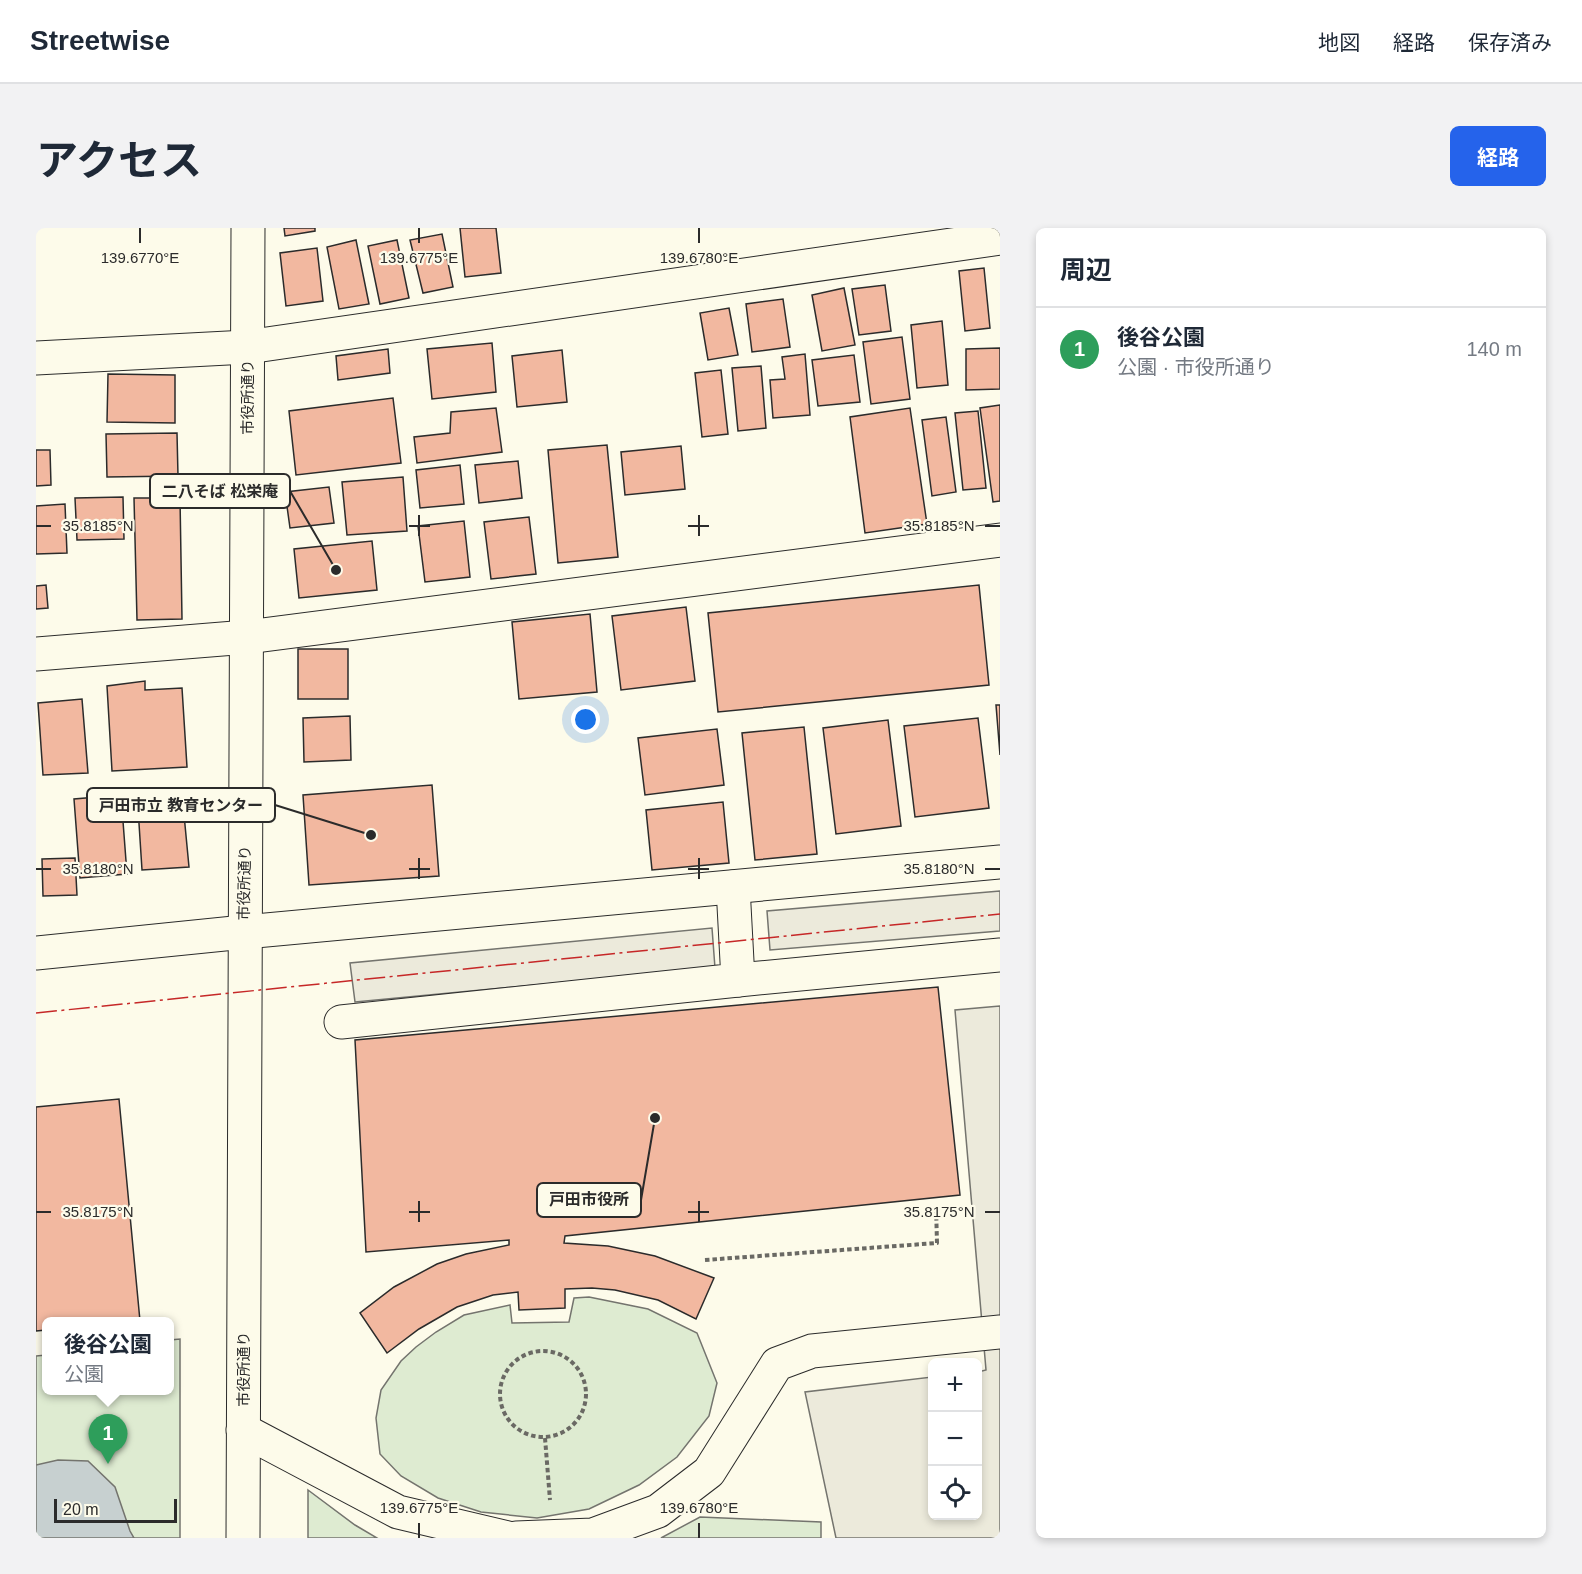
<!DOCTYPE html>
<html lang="ja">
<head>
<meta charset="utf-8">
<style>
  body { margin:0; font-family:Arial,"Noto Sans JP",sans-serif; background:#f2f2f3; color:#1f2937 }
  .controls { position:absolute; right:18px; bottom:18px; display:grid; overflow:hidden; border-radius:9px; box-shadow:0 3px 9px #0003 }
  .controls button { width:54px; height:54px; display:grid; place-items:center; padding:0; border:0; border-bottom:2px solid #e0e1e3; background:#fff; color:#1f2937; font:30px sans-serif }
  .scale { position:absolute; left:18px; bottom:15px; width:123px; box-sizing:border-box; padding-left:6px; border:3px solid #2b2b2b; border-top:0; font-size:16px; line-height:21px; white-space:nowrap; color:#2b2b2b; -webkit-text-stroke:4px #fdfbea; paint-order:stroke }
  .you { position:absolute; left:550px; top:492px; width:21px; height:21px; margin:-15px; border:4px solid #fff; border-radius:50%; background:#1a73e8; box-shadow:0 0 0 9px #1a73e833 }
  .badge { display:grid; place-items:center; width:39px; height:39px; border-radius:50%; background:#2563eb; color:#fff; font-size:20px; font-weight:700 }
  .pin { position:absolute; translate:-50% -50px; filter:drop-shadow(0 2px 3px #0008) }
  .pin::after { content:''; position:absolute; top:32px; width:21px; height:18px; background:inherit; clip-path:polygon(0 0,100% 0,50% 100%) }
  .popup { position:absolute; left:6px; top:1089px; width:132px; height:78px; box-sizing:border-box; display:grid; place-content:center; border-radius:9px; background:#fff; filter:drop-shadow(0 2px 4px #0005); font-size:20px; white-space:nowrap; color:#747a83 }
  .popup b { font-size:22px; color:#1f2937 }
  .popup::after { content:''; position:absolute; left:50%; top:100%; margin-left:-12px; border:12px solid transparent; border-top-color:#fff }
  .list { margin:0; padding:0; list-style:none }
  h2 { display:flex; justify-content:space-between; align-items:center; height:78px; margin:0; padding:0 24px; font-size:26px }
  h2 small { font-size:20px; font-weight:400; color:#747a83 }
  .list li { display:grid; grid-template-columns:39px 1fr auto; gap:18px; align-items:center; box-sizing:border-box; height:84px; padding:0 24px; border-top:2px solid #e0e1e3 }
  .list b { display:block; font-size:22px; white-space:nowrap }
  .list p { margin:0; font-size:20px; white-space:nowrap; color:#747a83 }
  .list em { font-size:20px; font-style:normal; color:#747a83 }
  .icon { flex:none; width:33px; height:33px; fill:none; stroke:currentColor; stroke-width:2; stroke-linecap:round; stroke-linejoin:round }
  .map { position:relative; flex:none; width:964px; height:1310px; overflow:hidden; border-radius:9px }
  header { display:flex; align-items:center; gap:36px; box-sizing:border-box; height:84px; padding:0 30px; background:#fff; border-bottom:2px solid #e0e1e3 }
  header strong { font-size:28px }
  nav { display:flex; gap:33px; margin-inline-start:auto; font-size:21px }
  .intro { display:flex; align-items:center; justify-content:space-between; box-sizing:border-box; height:144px; padding:0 36px }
  h1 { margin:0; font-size:42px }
  .button { padding:15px 27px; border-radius:9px; background:#2563eb; color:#fff; font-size:21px; font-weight:700 }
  main { display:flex; gap:36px; padding:0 36px }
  aside { flex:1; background:#fff; border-radius:9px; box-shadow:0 3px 9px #0003 }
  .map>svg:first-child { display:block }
  .green { fill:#deebd1; stroke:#74746e; stroke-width:1.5 }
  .parking { fill:#eceadb; stroke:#74746e; stroke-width:1.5 }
  .water { fill:#c7d0d0; stroke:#74746e; stroke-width:1.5 }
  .building { fill:#f2b8a0; stroke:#2b2b2b; stroke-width:1.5 }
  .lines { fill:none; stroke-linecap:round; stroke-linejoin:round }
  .minor-casing { stroke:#2b2b2b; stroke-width:35 }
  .path { stroke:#6a6964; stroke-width:4; stroke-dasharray:4.5 3; stroke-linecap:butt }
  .minor { stroke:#fdfbea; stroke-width:33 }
  .power { stroke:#c62828; stroke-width:1.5; stroke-dasharray:21 4.5 3 4.5; stroke-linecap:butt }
  .ticks { fill:none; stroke:#2b2b2b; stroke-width:2 }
  .labels { text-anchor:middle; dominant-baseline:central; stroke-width:4.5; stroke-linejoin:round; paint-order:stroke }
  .street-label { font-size:15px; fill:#2b2b2b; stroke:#fdfbea }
  .ticks-label { font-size:15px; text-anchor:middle; fill:#2b2b2b; stroke:#fdfbea; stroke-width:4.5; stroke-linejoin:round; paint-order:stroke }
  .leader { fill:none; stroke:#2b2b2b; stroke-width:2 }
  .callout-dot { fill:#2b2b2b; stroke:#fdfbea; stroke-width:2 }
  .callout { fill:#fdfbea; stroke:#2b2b2b; stroke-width:2 }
  .callout-label { font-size:16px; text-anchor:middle; font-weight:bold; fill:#2b2b2b }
</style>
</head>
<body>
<header>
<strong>Streetwise</strong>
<nav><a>地図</a><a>経路</a><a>保存済み</a></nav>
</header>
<div class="intro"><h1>アクセス</h1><a class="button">経路</a></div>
<main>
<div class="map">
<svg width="964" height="1310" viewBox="0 0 964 1310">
  <rect width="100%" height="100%" fill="#fdfbea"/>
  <g class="green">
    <path d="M553,1069L612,1081L661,1105L681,1155L673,1188L641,1229L603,1257L553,1281L501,1290L445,1284L402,1270L365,1248L344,1226L340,1190L345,1162L365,1133L380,1119L400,1104L428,1087L474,1077L476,1095L533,1094L538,1070Z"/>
    <path d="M144,1111V1310H0V1128L10,1127V1162H134V1112Z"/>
    <path d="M272,1262L319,1297L341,1310H272Z"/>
    <path d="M664,1289L785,1294V1310H625Z"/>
  </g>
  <g class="parking">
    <path d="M964,663V703L734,722L731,683Z"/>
    <path d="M676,700L679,740L319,774L314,735Z"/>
    <path d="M964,778V1310H800L769,1164L896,1149L897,1288H942V1144L950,1142L919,782Z"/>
  </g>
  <path class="water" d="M22,1232L52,1233L79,1259L94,1303L98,1310H0V1237Z"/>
  <g class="building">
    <path d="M248,0H279V3L249,8Z"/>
    <path d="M424,0H460L465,45L429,49Z"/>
    <path d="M406,6L417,59L387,65L374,12Z"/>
    <path d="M320,12L333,76L303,81L291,19Z"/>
    <path d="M361,12L373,70L344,76L332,18Z"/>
    <path d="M281,20L287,73L250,78L244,25Z"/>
    <path d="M948,40L954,100L929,103L923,43Z"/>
    <path d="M849,57L855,103L823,107L816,61Z"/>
    <path d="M808,60L819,117L786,123L776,67Z"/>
    <path d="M747,71L754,119L716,124L710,76Z"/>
    <path d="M693,80L702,127L672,132L664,85Z"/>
    <path d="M906,93L912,157L881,160L875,97Z"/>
    <path d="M866,109L874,171L835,176L827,114Z"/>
    <path d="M456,115L460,164L396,171L391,121Z"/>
    <path d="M964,120V161L930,162V121Z"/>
    <path d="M352,121L354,145L302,152L300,128Z"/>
    <path d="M526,122L531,174L481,179L476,128Z"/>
    <path d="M769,126L774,187L737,190L734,152L749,151L746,129Z"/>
    <path d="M818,127L824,174L782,178L776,132Z"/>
    <path d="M725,138L730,200L702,203L696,140Z"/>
    <path d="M685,142L692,206L666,209L659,145Z"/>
    <path d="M72,146L139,147V195L71,194Z"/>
    <path d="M357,170L365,235L260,247L253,183Z"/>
    <path d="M964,177V273L957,274L944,180Z"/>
    <path d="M460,180L466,224L381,235L378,209L414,205L415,184Z"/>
    <path d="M874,180L891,296L829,305L814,189Z"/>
    <path d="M942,183L950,260L927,262L919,185Z"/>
    <path d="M910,189L920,264L896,268L886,192Z"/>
    <path d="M141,205L142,248L71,249L70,206Z"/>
    <path d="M571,217L582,329L522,335L512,222Z"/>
    <path d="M645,218L649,261L589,267L585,224Z"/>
    <path d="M0,222H14L15,257L0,258Z"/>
    <path d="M482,233L486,270L443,275L439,237Z"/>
    <path d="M424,237L428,276L384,280L380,242Z"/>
    <path d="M367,249L371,303L311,307L306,254Z"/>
    <path d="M293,259L298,295L254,300L249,264Z"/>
    <path d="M87,269L88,311L41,312L39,270Z"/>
    <path d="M98,270H144L146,391L101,392Z"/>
    <path d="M29,276L31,325L0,326V278Z"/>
    <path d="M493,289L500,346L455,351L448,294Z"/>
    <path d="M428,293L434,349L389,354L382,298Z"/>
    <path d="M336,313L341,362L263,370L258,321Z"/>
    <path d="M10,357L12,380L0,381V358Z"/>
    <path d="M943,357L953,457L682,484L672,385Z"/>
    <path d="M650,379L659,453L585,462L576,388Z"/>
    <path d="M554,386L561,464L483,471L476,394Z"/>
    <rect x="262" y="421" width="50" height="50"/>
    <path d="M109,453V462L146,460L151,539L76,543L71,458Z"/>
    <path d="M46,471L52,545L7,547L2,475Z"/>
    <path d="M960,477H964V527Z"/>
    <path d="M314,488L315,532L268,534L267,490Z"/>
    <path d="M942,490L953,580L879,589L868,498Z"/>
    <path d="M852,492L865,598L800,606L787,500Z"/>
    <path d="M768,499L781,626L719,632L706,505Z"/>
    <path d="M681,501L688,557L609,567L602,510Z"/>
    <path d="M396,557L403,648L273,657L267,567Z"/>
    <path d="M85,567L91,646L44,650L38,571Z"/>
    <path d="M687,574L693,635L616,642L610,582Z"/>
    <path d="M147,576L153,639L106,642L102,580Z"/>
    <path d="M39,630L41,667L7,668L6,631Z"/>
    <path d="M902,759L924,967L529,1008L528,1015L572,1018L619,1028L678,1050L660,1091L622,1072L579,1062L556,1060L529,1061V1080L483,1082L482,1064L457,1067L421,1079L383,1101L351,1125L324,1085L358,1059L401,1036L430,1026L473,1017V1012L330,1024L319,812Z"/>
    <path d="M83,871L104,1093L10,1094V1102L0,1103V879Z"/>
  </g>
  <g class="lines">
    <defs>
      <g id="minor">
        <path d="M0,130L211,119L964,10"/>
        <path d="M0,426L211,409L964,312"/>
        <path d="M0,725L208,704L964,634"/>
        <path d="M702,752L964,727"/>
        <path d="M305,794L702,752L697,659"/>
        <path d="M207,1202L362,1284L472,1310"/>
        <path d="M207,1310L212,0"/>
        <path d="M480,1310L557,1307L622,1283L673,1244L741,1136L776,1123L964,1104"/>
      </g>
    </defs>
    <use href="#minor" class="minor-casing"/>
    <g class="path">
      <path d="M669,1032L901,1015L900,978"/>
      <circle cx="507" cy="1166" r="43"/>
      <path d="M509,1210L514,1272"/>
    </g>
    <use href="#minor" class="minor"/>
    <path class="power" d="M0,785L964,686"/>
  </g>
  <path class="ticks" d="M104,0V15M383,0V15M663,0V15M383,287V308M663,287V308M0,298H15M373,298H394M652,298H673M949,298H964M383,630V651M663,630V651M0,641H15M373,641H394M652,641H673M949,641H964M383,973V994M663,973V994M0,984H15M373,984H394M652,984H673M949,984H964M383,1295V1310M663,1295V1310"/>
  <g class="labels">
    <g class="street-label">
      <text transform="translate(211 169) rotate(-90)">市役所通り</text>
      <text transform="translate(208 655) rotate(-89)">市役所通り</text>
      <text transform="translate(207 1141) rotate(-90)">市役所通り</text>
    </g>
  </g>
  <g class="ticks-label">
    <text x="104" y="35">139.6770°E</text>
    <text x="383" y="35">139.6775°E</text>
    <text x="663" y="35">139.6780°E</text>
    <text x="62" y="303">35.8185°N</text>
    <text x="903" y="303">35.8185°N</text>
    <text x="62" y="646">35.8180°N</text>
    <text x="903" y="646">35.8180°N</text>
    <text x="62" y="989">35.8175°N</text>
    <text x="903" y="989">35.8175°N</text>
    <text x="383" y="1285">139.6775°E</text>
    <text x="663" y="1285">139.6780°E</text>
  </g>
  <path class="leader" d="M300 342L254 263M335 607L239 577M619 890L605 972"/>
  <g class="callout-dot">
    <circle cx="300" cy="342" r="6"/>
    <circle cx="335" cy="607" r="6"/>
    <circle cx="619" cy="890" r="6"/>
  </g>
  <g class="callout">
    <rect x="114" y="246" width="140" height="34" rx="6"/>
    <rect x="51" y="560" width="188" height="34" rx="6"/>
    <rect x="501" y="955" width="104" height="34" rx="6"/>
  </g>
  <g class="callout-label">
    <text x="184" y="269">二八そば 松栄庵</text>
    <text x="145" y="583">戸田市立 教育センター</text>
    <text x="553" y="977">戸田市役所</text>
  </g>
</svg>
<div class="controls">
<button>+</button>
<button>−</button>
<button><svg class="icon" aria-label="locate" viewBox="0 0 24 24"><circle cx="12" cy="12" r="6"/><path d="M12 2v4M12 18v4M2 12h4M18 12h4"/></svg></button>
</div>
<div class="scale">20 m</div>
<div class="you"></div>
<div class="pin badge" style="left:72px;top:1236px;background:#2e9e5b">1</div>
<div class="popup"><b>後谷公園</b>公園</div>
</div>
<aside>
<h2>周辺<small></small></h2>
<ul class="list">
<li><span class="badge" style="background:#2e9e5b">1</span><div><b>後谷公園</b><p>公園 · 市役所通り</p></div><em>140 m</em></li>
</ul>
</aside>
</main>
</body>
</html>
